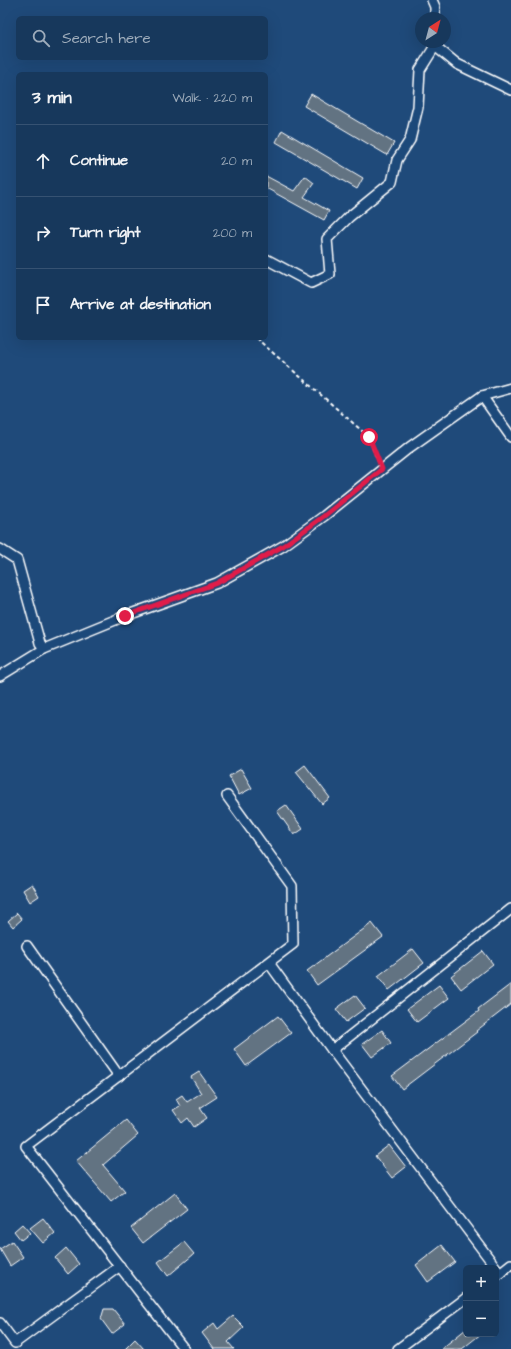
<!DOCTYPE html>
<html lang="en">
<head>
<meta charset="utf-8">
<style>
  body { margin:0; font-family:"Architects Daughter",sans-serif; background:#203f62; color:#f1f3f6 }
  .controls { position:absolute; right:12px; bottom:12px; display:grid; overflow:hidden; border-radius:6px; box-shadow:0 4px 16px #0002 }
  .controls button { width:36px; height:36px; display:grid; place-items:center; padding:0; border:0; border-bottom:1px solid #365272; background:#17385c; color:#f1f3f6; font:20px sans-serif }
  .compass { position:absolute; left:415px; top:12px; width:36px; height:36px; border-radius:50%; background:#17385c; box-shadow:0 4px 16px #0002; rotate:36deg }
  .stop { position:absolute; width:12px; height:12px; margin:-9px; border:3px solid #e11d48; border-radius:50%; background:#fff }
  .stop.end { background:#e11d48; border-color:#fff; box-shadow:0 1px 4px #0008 }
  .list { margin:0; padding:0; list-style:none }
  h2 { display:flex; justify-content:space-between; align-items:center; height:52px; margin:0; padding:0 16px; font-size:17px }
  h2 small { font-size:13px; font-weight:400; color:#9eacbb }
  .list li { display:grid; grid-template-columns:26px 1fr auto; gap:12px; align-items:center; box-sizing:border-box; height:72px; padding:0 16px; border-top:1px solid #365272 }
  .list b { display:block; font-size:15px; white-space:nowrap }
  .list em { font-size:13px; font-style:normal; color:#9eacbb }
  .icon { flex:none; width:22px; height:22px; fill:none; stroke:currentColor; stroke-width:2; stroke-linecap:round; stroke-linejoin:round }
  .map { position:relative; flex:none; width:511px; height:1349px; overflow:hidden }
  .search { position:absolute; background:#17385c; box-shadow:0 4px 16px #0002; left:16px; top:16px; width:252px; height:44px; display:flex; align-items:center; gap:10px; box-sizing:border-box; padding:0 14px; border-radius:6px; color:#9eacbb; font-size:15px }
  .panel { position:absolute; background:#17385c; box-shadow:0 4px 16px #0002; left:16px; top:72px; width:252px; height:268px; border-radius:6px }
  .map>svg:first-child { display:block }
  .building { fill:#627382; stroke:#fff }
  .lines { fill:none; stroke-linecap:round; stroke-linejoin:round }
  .street-casing { stroke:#fff; stroke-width:12 }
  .path { stroke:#fff; stroke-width:2; stroke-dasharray:4 3; stroke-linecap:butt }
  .street { stroke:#1f4a7a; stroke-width:9 }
  .route { stroke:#e11d48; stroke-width:5 }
</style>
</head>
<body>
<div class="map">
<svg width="511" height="1349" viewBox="0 0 511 1349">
  <rect width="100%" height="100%" fill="#1f4a7a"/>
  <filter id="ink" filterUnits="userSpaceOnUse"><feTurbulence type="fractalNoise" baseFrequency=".025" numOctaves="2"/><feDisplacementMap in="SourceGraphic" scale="8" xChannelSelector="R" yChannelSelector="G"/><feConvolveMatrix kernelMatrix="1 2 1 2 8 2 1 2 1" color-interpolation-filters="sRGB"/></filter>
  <g filter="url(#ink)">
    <g class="building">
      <path d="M311,94L394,143L387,155L304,106Z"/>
      <path d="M282,130L363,178L357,189L276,142Z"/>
      <path d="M266,176L294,191L305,176L314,183L304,197L329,211L324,220L266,188Z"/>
      <path d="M305,765L330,798L322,804L296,772Z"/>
      <path d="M241,769L252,788L239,795L229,776Z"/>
      <path d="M286,805L303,829L294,835L277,811Z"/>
      <path d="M32,884L39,896L30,902L23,890Z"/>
      <path d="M17,913L22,919L13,927L8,921Z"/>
      <path d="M372,923L383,937L317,985L307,971Z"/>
      <path d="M413,949L424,963L389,990L378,976Z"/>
      <path d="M483,951L493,964L461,989L451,976Z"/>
      <path d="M511,984V1004L476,1031L477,1032L402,1089L392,1076L479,1011L478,1009Z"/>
      <path d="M439,985L449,998L417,1022L407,1009Z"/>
      <path d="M355,995L365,1008L346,1022L336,1009Z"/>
      <path d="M278,1016L291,1033L246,1066L234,1049Z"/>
      <path d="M382,1030L391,1043L372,1057L362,1044Z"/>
      <path d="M199,1072L217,1097L200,1108L207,1118L194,1127L188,1118L182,1123L173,1110L180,1106L176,1099L182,1095L187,1102L201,1093L191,1077Z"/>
      <path d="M126,1120L138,1135L103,1165L125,1191L111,1202L76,1161Z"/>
      <path d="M389,1145L406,1167L392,1178L375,1156Z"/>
      <path d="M175,1193L187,1209L143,1243L131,1228Z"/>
      <path d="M43,1218L55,1233L43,1243L30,1228Z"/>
      <path d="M22,1224L30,1233L21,1240L14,1231Z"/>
      <path d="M12,1241L23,1257L10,1266L0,1249Z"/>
      <path d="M184,1242L194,1254L168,1276L158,1262Z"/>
      <path d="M442,1245L455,1262L428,1282L416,1265Z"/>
      <path d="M66,1248L79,1264L68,1274L55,1258Z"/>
      <path d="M104,1309H113L125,1324L112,1334L101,1319Z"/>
      <path d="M233,1316L244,1327L228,1342L234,1349H214L202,1333L214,1323L218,1329Z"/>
      <path d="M466,1329V1334H481L462,1349H441Z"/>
      <path d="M135,1339L144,1349H125Z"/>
    </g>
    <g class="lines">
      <defs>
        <g id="street">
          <path d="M432,0L435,7V18"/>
          <path d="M435,42V46L457,64L511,90"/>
          <path d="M266,259L311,283L330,274L327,239L349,217L392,182L397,160L410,140L418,107L420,70L435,46"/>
          <path d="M482,396L511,437"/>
          <path d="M0,549L17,560L40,643L44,649"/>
          <path d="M0,676L44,649L125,616L217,583L283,546L324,516L410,447L482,396L511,388"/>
          <path d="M27,946L119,1076"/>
          <path d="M269,963L332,1050L500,1273"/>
          <path d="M332,1050L511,909"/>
          <path d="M496,1276L511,1264"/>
          <path d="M0,1323L15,1343L120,1266"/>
          <path d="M184,1349L26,1146L293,944L292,886L227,796"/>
          <path d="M398,1349L466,1298"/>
        </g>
      </defs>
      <use href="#street" class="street-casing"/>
      <path class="path" d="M256,338L369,437L378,461"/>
      <use href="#street" class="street"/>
    </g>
  </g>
  <g class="lines" filter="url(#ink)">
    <path class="route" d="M125,616L217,583L283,546L324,516L382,469L369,437"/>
  </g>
</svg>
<div class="controls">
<button>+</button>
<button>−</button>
</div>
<svg class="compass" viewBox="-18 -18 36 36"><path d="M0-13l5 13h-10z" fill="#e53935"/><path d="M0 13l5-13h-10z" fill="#9eacbb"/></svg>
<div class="stop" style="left:369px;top:437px"></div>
<div class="stop end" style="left:125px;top:616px"></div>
<div class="search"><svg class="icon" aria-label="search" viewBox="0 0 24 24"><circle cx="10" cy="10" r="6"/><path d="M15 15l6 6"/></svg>Search here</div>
<section class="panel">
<h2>3 min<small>Walk · 220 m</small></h2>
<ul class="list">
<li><svg class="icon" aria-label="ahead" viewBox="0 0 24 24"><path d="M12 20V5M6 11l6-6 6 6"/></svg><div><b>Continue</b></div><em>20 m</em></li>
<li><svg class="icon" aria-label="right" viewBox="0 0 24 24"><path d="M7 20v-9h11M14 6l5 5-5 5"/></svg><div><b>Turn right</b></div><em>200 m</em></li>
<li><svg class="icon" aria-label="arrive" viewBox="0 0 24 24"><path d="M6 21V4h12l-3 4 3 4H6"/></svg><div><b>Arrive at destination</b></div></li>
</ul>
</section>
</div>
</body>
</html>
